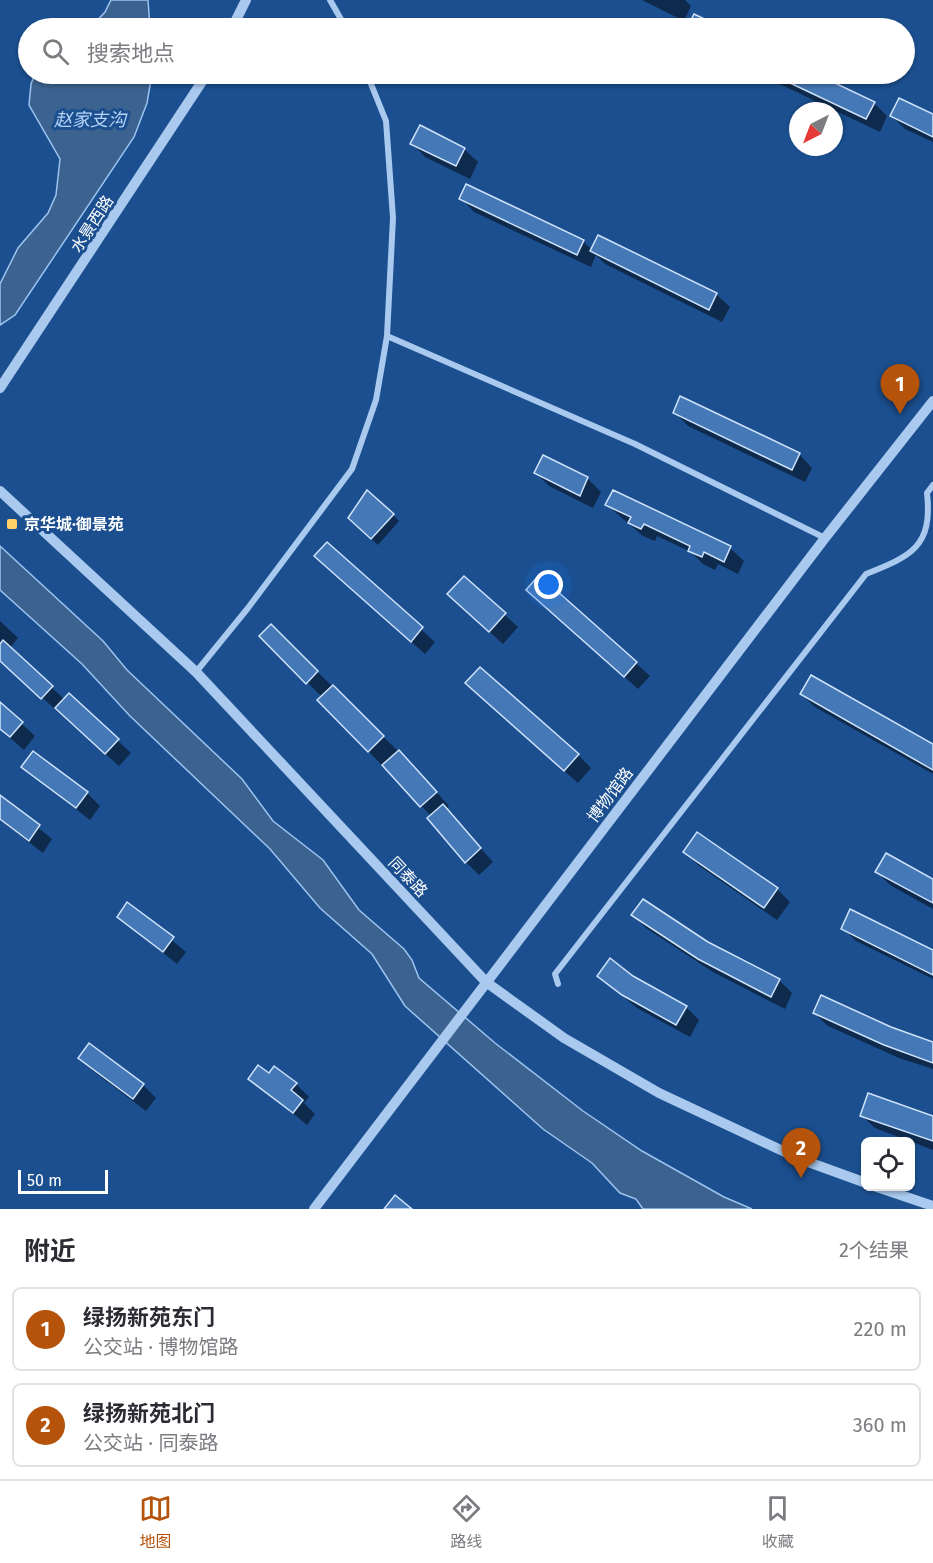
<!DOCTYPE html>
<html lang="zh">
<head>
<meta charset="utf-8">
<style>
  body { margin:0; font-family:"Fira Sans","Noto Sans SC",sans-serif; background:#f7f7f7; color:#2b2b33 }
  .controls { position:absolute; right:18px; bottom:18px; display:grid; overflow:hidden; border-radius:9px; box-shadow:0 2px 4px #0004 }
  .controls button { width:54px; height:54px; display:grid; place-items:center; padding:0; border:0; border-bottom:2px solid #e1e1e2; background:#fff; color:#2b2b33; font:30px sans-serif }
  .compass { position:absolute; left:789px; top:102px; width:54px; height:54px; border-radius:50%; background:#fff; box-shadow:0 2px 4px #0004; rotate:222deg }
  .scale { position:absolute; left:18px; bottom:15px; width:90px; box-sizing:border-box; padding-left:6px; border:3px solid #fff; border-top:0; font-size:16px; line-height:21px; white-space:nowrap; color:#fff; -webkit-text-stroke:4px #1b4f8f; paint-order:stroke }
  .you { position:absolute; left:549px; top:585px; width:21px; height:21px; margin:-15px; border:4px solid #fff; border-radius:50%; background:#1a73e8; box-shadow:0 0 0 9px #1a73e833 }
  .badge { display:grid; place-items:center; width:39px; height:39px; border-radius:50%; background:#b45309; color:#fff; font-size:20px; font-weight:700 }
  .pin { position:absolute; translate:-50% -50px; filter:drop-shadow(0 2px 3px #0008) }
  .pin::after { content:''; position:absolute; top:32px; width:21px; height:18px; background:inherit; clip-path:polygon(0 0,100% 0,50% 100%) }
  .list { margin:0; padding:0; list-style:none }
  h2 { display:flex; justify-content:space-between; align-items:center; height:78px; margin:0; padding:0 24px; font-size:26px }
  h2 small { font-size:20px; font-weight:400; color:#7c7c81 }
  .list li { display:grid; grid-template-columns:39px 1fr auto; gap:18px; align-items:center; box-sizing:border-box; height:84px; margin:0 12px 12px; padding:0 12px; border:2px solid #e1e1e2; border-radius:9px }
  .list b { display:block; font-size:22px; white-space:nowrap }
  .list p { margin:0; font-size:20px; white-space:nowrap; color:#7c7c81 }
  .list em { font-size:20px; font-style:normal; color:#7c7c81 }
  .icon { flex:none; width:33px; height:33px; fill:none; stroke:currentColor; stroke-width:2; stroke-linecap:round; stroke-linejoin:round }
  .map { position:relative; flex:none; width:933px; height:1209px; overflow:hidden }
  .search { position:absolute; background:#fff; box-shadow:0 2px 4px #0004; left:18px; right:18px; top:18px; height:66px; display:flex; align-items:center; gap:15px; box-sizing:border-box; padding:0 21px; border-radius:33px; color:#7c7c81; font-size:22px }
  .sheet { height:270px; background:#fff }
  nav { display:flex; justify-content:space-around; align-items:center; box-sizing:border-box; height:84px; border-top:2px solid #e1e1e2; background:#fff; font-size:16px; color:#7c7c81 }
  nav a { display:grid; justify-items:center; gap:3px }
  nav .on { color:#b45309 }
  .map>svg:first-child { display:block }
  .water { fill:#3c6290; stroke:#9cc4f0; stroke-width:1.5 }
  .shadow { fill:#0007 }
  .building { fill:#4478b7; stroke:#cfe3fa; stroke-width:1.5 }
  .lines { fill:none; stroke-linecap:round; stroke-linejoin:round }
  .minor { stroke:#a9c9ee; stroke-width:6 }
  .tertiary { stroke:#a9c9ee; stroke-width:10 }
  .poi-dot { fill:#ffd166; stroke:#1b4f8f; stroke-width:2 }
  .labels { text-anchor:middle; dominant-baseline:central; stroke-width:6; stroke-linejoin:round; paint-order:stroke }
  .street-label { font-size:16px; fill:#fff; stroke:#1b4f8f }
  .poi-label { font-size:16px; font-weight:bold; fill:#fff; stroke:#1b4f8f; text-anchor:start }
  .water-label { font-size:18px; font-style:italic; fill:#b5d3f5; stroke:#1b4f8f }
</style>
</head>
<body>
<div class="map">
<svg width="933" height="1209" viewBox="0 0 933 1209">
  <rect width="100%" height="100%" fill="#1b4f8f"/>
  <g class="water">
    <path d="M111,0H148L150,28H90L105,12Z"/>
    <path d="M35,74H152L147,103L134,137L15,315L0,325V284L18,248L48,213L56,195L60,159L29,105L31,84Z"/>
    <path d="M0,546L103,641L127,670L242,779L273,821L323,860L359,910L404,949L412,960L419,978L495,1043L583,1111L642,1151L724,1197L752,1209H643L636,1199L620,1193L592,1163L543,1129L405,1006L372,954L320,908L270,849L130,716L82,664L0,590Z"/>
  </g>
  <g class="shadow">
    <path d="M642,0H685L691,6L684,21Z"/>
    <path d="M759,74H813L874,103L887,116L880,132Z"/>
    <path d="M892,116H933V142L905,129Z"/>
    <path d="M412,143L464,149L478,162L470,179L425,157Z"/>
    <path d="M461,198L583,241L592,250L716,294L730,307L722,322L605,264L596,255L591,267L474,212Z"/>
    <path d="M674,412L799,454L812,468L805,482L688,426Z"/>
    <path d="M543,457L588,479L601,492L593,508L549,486L536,473Z"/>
    <path d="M613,492L730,548L744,561L738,574L718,564L715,570L703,564L691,552L657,536L655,541L643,536L607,505Z"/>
    <path d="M393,515L399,521L378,545L356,525Z"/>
    <path d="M327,544L435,642L425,654L329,569Z"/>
    <path d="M540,577L650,676L638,689L528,590Z"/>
    <path d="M464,578L518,627L503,644L462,607Z"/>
    <path d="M0,621L18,638L10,648L65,700L69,695L131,753L119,766L0,660Z"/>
    <path d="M271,626L412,765L449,806L446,809L493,862L479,875L466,862L431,816L319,700L322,697L261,636Z"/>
    <path d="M801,694L933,746V774L815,707Z"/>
    <path d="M480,696L578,755L591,768L578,783Z"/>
    <path d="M0,704L35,736L24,750L0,729Z"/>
    <path d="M23,767L87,793L100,806L90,820Z"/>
    <path d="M0,797L52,839L43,853L0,820Z"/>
    <path d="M685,852L777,889L790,902L777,920L698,865Z"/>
    <path d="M877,872L933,881V909L890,885Z"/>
    <path d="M128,904L186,952L177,964L118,917Z"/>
    <path d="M633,915L707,944L779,980L792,993L785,1009L713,972L646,928Z"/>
    <path d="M843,928L933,952V979L856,941Z"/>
    <path d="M599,976L632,977L686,1007L699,1020L690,1037L637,1008Z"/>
    <path d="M814,1013L891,1028L933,1042V1069L899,1058L828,1026Z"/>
    <path d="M80,1058L143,1085L156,1098L146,1111L93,1071Z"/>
    <path d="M269,1076L296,1084L309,1097L304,1103L315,1114L307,1125L250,1078Z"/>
    <path d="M861,1115L933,1117V1150L875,1128Z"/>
  </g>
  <g class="building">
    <path d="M694,14L723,28H687Z"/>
    <path d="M771,74H816L875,102L866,119Z"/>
    <path d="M899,98L933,114V137L890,116Z"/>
    <path d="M420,125L465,148L456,166L410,144Z"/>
    <path d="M466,184L584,240L577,255L459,199Z"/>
    <path d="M598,235L717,293L709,310L590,251Z"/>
    <path d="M680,396L800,453L792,470L673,413Z"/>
    <path d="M543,455L588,477L580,496L534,473Z"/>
    <path d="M367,490L394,514L371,539L348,518Z"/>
    <path d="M613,490L731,546L724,562L704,552L702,557L688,551L690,546L644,524L641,529L628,523L631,517L605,505Z"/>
    <path d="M327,542L423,627L411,642L314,556Z"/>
    <path d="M539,575L637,662L624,677L526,590Z"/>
    <path d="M464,576L506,613L489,632L447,594Z"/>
    <path d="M271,624L318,671L306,684L259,636Z"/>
    <path d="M3,640L53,686L41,699L0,661V644Z"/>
    <path d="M480,667L579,754L564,771L465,683Z"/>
    <path d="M811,675L933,744V770L800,694Z"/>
    <path d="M333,685L384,736L368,752L317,700Z"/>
    <path d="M69,693L119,739L105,754L55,708Z"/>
    <path d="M0,702L23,722L10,737L0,729Z"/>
    <path d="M399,750L437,792L420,807L382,765Z"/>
    <path d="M33,751L88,792L76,808L21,767Z"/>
    <path d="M0,795L40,825L29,841L0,819Z"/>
    <path d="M443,804L481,848L465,863L427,818Z"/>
    <path d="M697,832L778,888L764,908L683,852Z"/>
    <path d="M886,853L933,879V903L875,872Z"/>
    <path d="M643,899L708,942L780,979L771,997L698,959L631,915Z"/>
    <path d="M127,902L174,937L163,952L117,917Z"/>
    <path d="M850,909L933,950V975L841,929Z"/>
    <path d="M610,958L633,976L687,1006L676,1025L622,995L597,976Z"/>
    <path d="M821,995L891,1027L933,1042V1063L884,1045L813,1013Z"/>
    <path d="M89,1043L144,1084L133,1099L78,1058Z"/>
    <path d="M258,1065L269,1073L274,1066L297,1083L291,1090L303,1100L293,1113L248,1079Z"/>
    <path d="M868,1093L933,1116V1141L860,1116Z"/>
    <path d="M395,1195L412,1209H384Z"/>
  </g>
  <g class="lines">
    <g class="minor">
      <path d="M330,0L346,28"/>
      <path d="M387,336L635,444L825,538"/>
      <path d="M196,672L248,608L352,469L376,400L387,336L393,218L386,121L367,74"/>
      <path d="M558,984L555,974L866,574C911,556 933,547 927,493L933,485"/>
    </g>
    <g class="tertiary">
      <path d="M232,28L246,0"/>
      <path d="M0,388L207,74"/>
      <path d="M0,491L196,672L486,982L564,1038L659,1093L800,1159L866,1183"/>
      <path d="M874,1186L933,1206"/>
      <path d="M314,1209L825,538L933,401"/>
    </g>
  </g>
  <rect class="poi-dot" x="6" y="518" width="12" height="12" rx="3"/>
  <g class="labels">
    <g class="street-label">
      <text transform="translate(92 224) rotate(-57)">水景西路</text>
      <text transform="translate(610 795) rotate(-53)">博物馆路</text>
      <text transform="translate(408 877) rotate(47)">同泰路</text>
    </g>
    <g class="poi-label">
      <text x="24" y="524">京华城·御景苑</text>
    </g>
    <g class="water-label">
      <text x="90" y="120">赵家支沟</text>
    </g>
  </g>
</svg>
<div class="controls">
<button><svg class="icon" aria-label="locate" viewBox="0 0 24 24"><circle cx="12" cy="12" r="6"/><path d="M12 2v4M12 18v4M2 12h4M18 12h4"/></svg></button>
</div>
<svg class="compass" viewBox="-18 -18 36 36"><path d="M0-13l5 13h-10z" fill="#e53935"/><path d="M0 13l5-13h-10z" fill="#7c7c81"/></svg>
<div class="scale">50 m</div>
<div class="you"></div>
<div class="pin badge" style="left:900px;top:414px">1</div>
<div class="pin badge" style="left:801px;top:1178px">2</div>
<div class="search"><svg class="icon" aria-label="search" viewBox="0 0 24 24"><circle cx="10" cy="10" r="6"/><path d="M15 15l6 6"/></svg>搜索地点</div>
</div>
<section class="sheet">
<h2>附近<small>2个结果</small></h2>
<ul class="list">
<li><span class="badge">1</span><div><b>绿扬新苑东门</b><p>公交站 · 博物馆路</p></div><em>220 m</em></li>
<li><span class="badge">2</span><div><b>绿扬新苑北门</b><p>公交站 · 同泰路</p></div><em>360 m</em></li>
</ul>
</section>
<nav>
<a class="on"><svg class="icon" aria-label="map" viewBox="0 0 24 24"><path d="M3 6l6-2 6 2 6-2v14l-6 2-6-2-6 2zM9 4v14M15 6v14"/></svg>地图</a>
<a><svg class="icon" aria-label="directions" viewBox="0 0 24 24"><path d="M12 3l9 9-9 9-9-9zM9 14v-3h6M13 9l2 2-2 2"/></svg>路线</a>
<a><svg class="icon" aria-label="saved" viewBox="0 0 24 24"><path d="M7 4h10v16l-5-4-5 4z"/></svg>收藏</a>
</nav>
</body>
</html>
